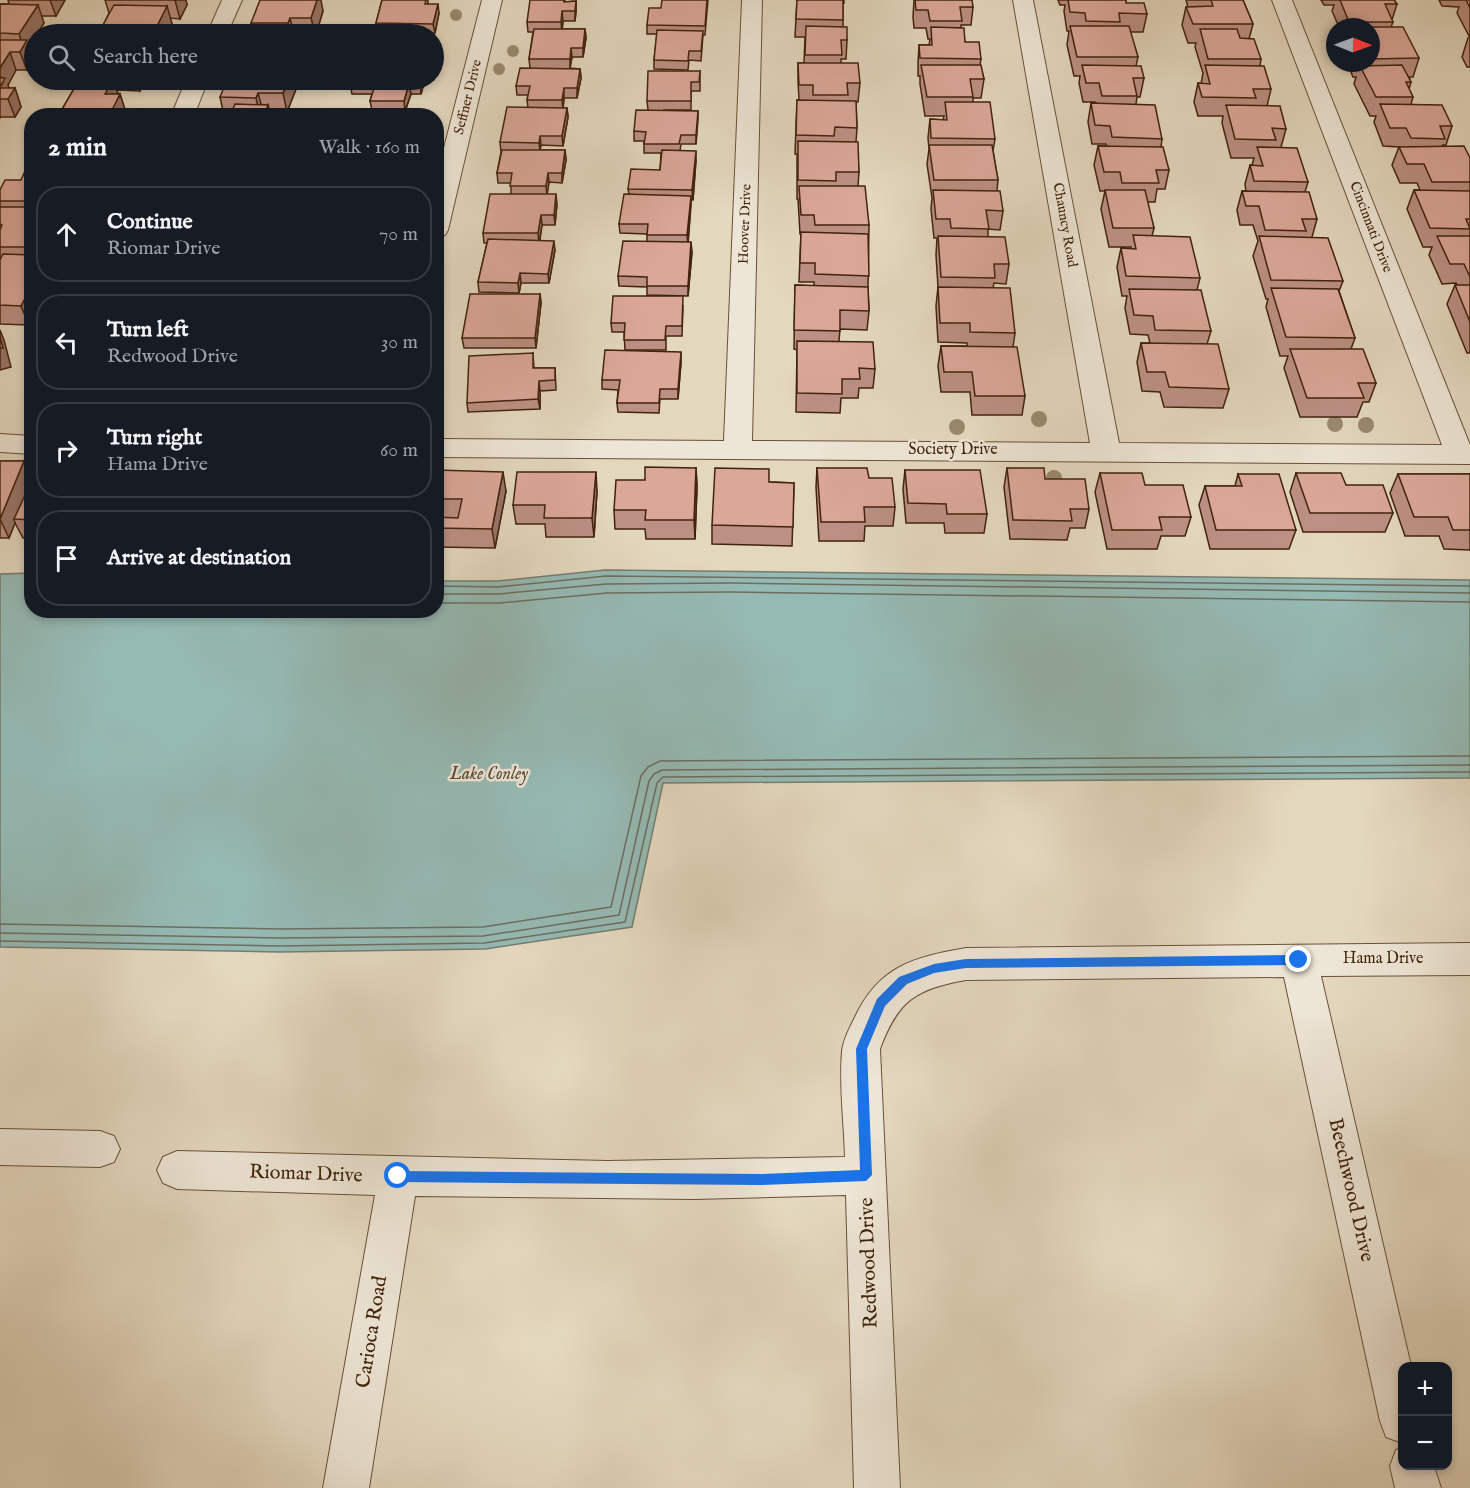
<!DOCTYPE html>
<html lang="en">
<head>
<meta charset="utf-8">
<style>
  body { margin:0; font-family:"IM FELL English",serif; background:#20242c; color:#f1f3f6 }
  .controls { position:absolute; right:18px; bottom:18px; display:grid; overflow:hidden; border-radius:12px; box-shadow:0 3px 9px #0003 }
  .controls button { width:54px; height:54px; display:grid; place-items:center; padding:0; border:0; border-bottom:2px solid #363941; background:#171b24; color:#f1f3f6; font:30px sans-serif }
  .compass { position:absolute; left:1326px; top:18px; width:54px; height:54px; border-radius:50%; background:#171b24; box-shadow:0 3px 9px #0003; rotate:91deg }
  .stop { position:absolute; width:18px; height:18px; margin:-14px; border:4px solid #1a73e8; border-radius:50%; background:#fff }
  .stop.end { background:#1a73e8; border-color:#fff; box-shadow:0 2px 6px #0008 }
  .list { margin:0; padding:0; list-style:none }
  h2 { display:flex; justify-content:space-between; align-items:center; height:78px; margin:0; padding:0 24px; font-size:26px }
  h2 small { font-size:20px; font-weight:400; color:#9ea1a6 }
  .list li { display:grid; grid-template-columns:39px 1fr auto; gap:18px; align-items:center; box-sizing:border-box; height:96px; margin:0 12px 12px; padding:0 12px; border:2px solid #363941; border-radius:24px }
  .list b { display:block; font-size:22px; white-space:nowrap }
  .list p { margin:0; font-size:20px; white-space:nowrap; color:#9ea1a6 }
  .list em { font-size:20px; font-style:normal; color:#9ea1a6 }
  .icon { flex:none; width:33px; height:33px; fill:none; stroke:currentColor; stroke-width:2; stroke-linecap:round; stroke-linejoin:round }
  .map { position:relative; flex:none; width:1470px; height:1488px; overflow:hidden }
  .search { position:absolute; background:#171b24; box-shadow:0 3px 9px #0003; left:24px; top:24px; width:420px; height:66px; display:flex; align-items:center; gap:15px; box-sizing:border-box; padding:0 21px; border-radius:33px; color:#9ea1a6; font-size:22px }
  .panel { position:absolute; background:#171b24; box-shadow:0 3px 9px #0003; left:24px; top:108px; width:420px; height:510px; border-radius:24px }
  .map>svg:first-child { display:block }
  .water { fill:#95b9b3; stroke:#747d70; stroke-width:1.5 }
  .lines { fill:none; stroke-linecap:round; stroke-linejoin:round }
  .shore { stroke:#6c6e60; stroke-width:1.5 }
  .minor-casing { stroke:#6a5038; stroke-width:2 }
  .minor { fill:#ede5d5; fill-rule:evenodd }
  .tree { fill:#9a896e }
  .wall { fill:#bc9084; stroke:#42230c; stroke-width:1.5 }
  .shaded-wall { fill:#99756b; stroke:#42230c; stroke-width:1.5 }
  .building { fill:#dba799; stroke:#42230c; stroke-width:1.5 }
  .route { fill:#1a73e8 }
  .labels { text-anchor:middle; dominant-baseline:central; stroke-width:5; stroke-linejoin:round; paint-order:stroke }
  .far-street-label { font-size:14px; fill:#42230c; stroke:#ede5d5 }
  .street-label { font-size:16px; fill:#42230c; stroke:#ede5d5 }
  .water-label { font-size:18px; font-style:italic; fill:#574836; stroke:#ede5d5 }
  .near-street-label { font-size:20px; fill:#42230c; stroke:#ede5d5 }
</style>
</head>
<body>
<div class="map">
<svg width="1470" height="1488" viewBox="0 0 1470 1488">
  <rect width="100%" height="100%" fill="#e3d7be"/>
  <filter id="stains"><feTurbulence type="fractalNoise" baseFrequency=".00333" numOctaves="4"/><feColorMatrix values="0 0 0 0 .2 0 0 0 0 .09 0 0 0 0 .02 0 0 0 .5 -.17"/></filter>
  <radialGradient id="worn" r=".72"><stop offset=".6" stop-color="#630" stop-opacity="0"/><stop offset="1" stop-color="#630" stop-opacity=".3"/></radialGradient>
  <path class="water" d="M605,570L1470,580V778L663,783L632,927L485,949L280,952L0,947V574L31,573L32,610H436L437,581H497Z"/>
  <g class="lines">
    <g class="shore">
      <path d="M436,586L498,587L606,576L1470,586"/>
      <path d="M436,594H498L606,584L731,583L1470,593"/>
      <path d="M436,603H499L607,593L731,592L1470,602"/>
      <path d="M0,924L280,929L483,927L611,907L641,776L648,767L660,761L1470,756"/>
      <path d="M0,933L280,938L483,936L619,915L649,781L654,774L662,770L1470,765"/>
      <path d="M0,941L280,946L484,943L625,922L657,783L663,777L1470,772"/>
    </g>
    <defs>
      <g id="minor">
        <path d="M222,0H242L227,34H207Z"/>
        <path d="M482,0H502L448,230L445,235L436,237V179Z"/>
        <path d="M742,0H762L752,441L1090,443L1013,0H1033L1119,443L1442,445L1272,0H1292L1470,445V464L436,457V439L724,441Z"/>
        <path d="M186,80H208L194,116H171Z"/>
        <path d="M0,434L32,436V454L0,452Z"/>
        <path d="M1470,943V975L1321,976L1411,1366H1402V1443L1386,1437L1380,1421L1284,977L966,980C916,989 898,1000 880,1049L900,1488H854L846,1195L694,1199L415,1196L369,1488H323L375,1195L177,1189L163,1183L157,1170L163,1157L177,1151L608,1161L845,1157C844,1122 839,1086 842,1051C843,1040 850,1027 855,1017C879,966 914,957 966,948Z"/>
        <path d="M0,1129L100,1131L114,1136L120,1149L114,1162L100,1167L0,1165Z"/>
        <path d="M1402,1448V1466H1434L1441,1488H1395L1390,1466L1396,1450Z"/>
      </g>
    </defs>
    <use href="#minor" class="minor-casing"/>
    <use href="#minor" class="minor"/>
  </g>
  <g class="tree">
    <circle cx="456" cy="15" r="6"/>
    <circle cx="513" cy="51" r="6"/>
    <circle cx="499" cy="69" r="6"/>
    <circle cx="1039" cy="419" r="8"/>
    <circle cx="1335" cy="424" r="8"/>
    <circle cx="1366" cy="425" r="8"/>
    <circle cx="957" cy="427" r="8"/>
    <circle cx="1054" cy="478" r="8"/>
  </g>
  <g class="wall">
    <path d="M8,0H65L56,16H41L44,23L37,34H34V38L29,46L33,59L27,70H16L8,85L9,88H15L21,107L15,117H1L0,118V4H9Z"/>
    <path d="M105,0H186L187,5L180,19L170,18L172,24L167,34H99L109,13Z"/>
    <path d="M382,0H428V4L439,13L435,33H418V34L377,33L376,23Z"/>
    <path d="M565,0V2L576,1V11L575,21H563L562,29H585L586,38L583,57H572L570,68L580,69L581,78L577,98H564L563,108H567L568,117L563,146L541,145L540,150H565L566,160L562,183L549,182L547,194L557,204L555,225H542L540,240L555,250L549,283H521L519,293L479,292L478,282L487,243H484L483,233L511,194V183H498L497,173L501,152L500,142L528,108L527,100L528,95H517L516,86L530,68L529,59L533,32H528L527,22Z"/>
    <path d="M708,0L705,35H703L701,61L689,60L688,70L654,69V60L657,34H647V25L661,8Z"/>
    <path d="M797,0H844V3H843V26L847,40L846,59H841V63L860,83L858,102H856L857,128L856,142L859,172L858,186L869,225L868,288L869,311L867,330L840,329L839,341L875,369L873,388H859L858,398H841L840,413L796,412L797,350L794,349L795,285L814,286V282H799L801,234H800L798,199H797V154H795L797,100H799L798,81V63H804L805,37H795Z"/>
    <path d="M914,0L973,7L971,25H961V27L965,42L981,59L980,65L984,79L981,98H973V102L995,139L993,151L998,180L997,190L1003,211L1000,230L988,229V236L1009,264L1006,284L994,283L993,288L1015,333L1013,347L1025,396L1022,415H972L970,392H941L938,366L941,346H967V343L938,342L936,306L938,287L936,255L937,238H934L931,209L932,198L927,164L929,149L928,138L930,119L943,120L944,116H925L920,84V76H918V63L919,45H929L930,39H928L926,28H914L913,17Z"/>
    <path d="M1058,0H1126V3L1147,14L1143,32H1130L1138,57L1136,66L1144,78L1140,97H1137L1136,104L1162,139L1161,147L1169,170L1165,189H1157L1155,202H1147L1154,228L1152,236L1200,278L1197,290L1211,331L1207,344L1229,389L1223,408L1164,407L1160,392L1142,391L1137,362L1141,343H1150L1148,335L1130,334L1125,308L1127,296H1122L1117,267L1121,248L1130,249L1131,247H1109L1101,209L1105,191H1100L1094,165L1098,146H1107L1106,144H1092L1088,122L1091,103H1096L1095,102H1083L1079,83L1080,76H1074L1067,45L1069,31H1067L1064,11L1065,5H1060Z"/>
    <path d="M1186,0H1243L1253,24L1249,39L1261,59L1260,66L1271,89L1267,106L1286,129L1281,147L1308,182L1305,192L1317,219L1312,237L1343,281L1339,291L1355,338L1351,349L1376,383L1369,402H1363L1357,417H1300L1284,368L1288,356H1280L1266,307L1268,299H1266L1253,256L1258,241L1253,225H1240L1237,210L1242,191H1246L1245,184L1250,165H1252L1254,158H1231L1222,123L1223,116H1198L1194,102L1198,83L1201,84L1203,73L1195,47L1196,43H1188L1182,25L1186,7H1188Z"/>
    <path d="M1321,0H1394L1397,4L1392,20L1393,22L1391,27L1419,58L1413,77H1409L1411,82L1409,89L1413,97L1411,104L1452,126L1446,145H1443L1442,146L1470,158V353H1467L1447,304L1455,285H1457L1456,283L1442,284L1429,255L1432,247H1423L1407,209L1414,190H1420L1417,183H1400L1392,165L1399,147L1383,146L1374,122L1376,116H1370L1354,84L1356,77H1353L1347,63H1371V27H1339L1332,11L1334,5H1324Z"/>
    <path d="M1439,0H1470V38L1457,13L1459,7L1442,6Z"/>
    <path d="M323,11L316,34H245L252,28L251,23Z"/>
    <path d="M1468,38H1470V67H1467L1462,57Z"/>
    <path d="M700,71V91H691V110H663L698,111L696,144H681L680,151L696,160L693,200H691L688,242L692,252L688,296L647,295V287L619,286L618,276L647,241V234L620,233L619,224L629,194L628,189L660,170L661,153H644V141H634V131L648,110L647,101Z"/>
    <path d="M79,80H145L140,91L117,90L118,94H120L126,113L125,116H63L61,111Z"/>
    <path d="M352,80H425L421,94H411L406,109L375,110H372L370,101L372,94H352L350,85Z"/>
    <path d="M298,84L287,112L270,111L271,116H224L220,97Z"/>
    <path d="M32,171V320L29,325L0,324V190L21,180Z"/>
    <path d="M540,294L541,303L536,348H464L462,338Z"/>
    <path d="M683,306L682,336H666V350H625L624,332H612L611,323Z"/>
    <path d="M533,353L534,368H555L556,390L540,391V409L468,412L467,403Z"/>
    <path d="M681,362L678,399H660L659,413L618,412L617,403L618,390L602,389V380Z"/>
    <path d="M0,461H24L32,478V538H23L15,523L9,538H0Z"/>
    <path d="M696,468L697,487L695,539H646L645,529H615L614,510L645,480Z"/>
    <path d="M817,468L869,478L895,507L893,526H865L864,541H819L816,487Z"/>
    <path d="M1007,468L1045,479L1089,509L1085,528H1070L1067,540L1010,539L1004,487Z"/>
    <path d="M436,470L506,491L495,548L437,547Z"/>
    <path d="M905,470L987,514L984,533H945L944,523H906L903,489Z"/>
    <path d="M1100,473L1145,485L1191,517L1185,536H1161L1157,549H1107L1095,492Z"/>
    <path d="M1296,473L1346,485L1393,513L1385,532H1303L1290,492Z"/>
    <path d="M1238,474L1296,530L1289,549H1210L1199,505L1205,486H1235Z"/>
    <path d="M1398,474H1470V550L1444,549L1439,536H1405L1390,493Z"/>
    <path d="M769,482L794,483L792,546L712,544V525Z"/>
    <path d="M597,491L594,537H546L545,524H516L513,505Z"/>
  </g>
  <g class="shaded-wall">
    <path d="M50,0H65L56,16Z"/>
    <path d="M174,0H186L187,5L180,19L175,0Z"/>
    <path d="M317,0H321L323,11L316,34H315L311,18Z"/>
    <path d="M576,1V11L575,21V11Z"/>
    <path d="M438,4L439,13L435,33L433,24Z"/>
    <path d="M38,5L44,23L37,34H34V38L29,46L33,59L27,70L20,52L23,46L19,34Z"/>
    <path d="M167,6L172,24L167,34H153Z"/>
    <path d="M562,11L563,21L562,32L561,22Z"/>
    <path d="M290,18L294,34H291L288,23Z"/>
    <path d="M585,29L586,38L583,57V48Z"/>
    <path d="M571,48L572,57L570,68V59Z"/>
    <path d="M10,52L16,70L8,85L11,94L15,88L21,107L15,117L8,99L0,90V87L3,83L0,75V68Z"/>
    <path d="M580,69L581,78L577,98V88Z"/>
    <path d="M113,80L119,97L120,94L126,113L125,116H112L105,94Z"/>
    <path d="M136,80H145L140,91Z"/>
    <path d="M288,80H297L298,84L287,112L283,93Z"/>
    <path d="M421,80H425L421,94L420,85Z"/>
    <path d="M409,84L411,94L405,111L404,101Z"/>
    <path d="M564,88V98L563,110L562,100Z"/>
    <path d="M258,93L263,111L260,116L256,98Z"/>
    <path d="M268,105L271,116H264Z"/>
    <path d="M567,108L568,117L563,146L562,136Z"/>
    <path d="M698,111V120L696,144V135Z"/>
    <path d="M540,136L541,145L540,152L539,143Z"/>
    <path d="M565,150L566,160L562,183V173Z"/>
    <path d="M696,151V160L693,200L692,190Z"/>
    <path d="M548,173L549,182L547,196L546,186Z"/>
    <path d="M556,194L557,204L555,225L554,215Z"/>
    <path d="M691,196V205L688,245L687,235Z"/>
    <path d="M541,215L542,225L539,243L538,233Z"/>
    <path d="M554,241L555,250L549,283L548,274Z"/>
    <path d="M691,242L692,252L688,296V286Z"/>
    <path d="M520,273L521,283L519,293L518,283Z"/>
    <path d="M32,285V320L29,325L21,306Z"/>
    <path d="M540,294L541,303L536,348L535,338Z"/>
    <path d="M0,330L4,340L11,367L0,370Z"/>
    <path d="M681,352V362L678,399V389Z"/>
    <path d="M539,381L540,391V409L538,399Z"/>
    <path d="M24,461L32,478V483L14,519L15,523L9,538L0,519Z"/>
    <path d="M696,468L697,487L695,539L694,520Z"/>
    <path d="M503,472L506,491L495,548L492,529Z"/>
    <path d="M596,472L597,491L594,537L592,518Z"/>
  </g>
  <g class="building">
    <path d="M260,0H317L311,18H290L288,23H251Z"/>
    <path d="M382,0H426L425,4H438L433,24L376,23Z"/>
    <path d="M530,0H564V2L576,1L575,11H562L561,22H527Z"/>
    <path d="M662,0H707L705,26L647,25L649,8H661Z"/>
    <path d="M797,0H843V20L796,19Z"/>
    <path d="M915,0H972L973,7H960L962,21H930L928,10H916Z"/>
    <path d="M1068,0H1126V3H1144L1147,14L1119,13L1120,22L1086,21L1085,13L1070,12Z"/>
    <path d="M1211,0H1243L1253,24H1193L1186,7L1213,6Z"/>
    <path d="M1340,0H1394L1397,4H1385L1393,22H1349Z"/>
    <path d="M1466,0H1470V8Z"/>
    <path d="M0,4L38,5L19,34L0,33Z"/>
    <path d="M114,5L167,6L153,34H98Z"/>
    <path d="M806,26L847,27V40H841L842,55H805Z"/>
    <path d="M1070,26H1129L1138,57H1077Z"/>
    <path d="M931,27L964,28L965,42H979L981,59L920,58L919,45H932Z"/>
    <path d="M1371,27H1403L1419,58L1371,59Z"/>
    <path d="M247,28H307L305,34H245Z"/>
    <path d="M387,29L417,30L416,34H385Z"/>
    <path d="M534,29H585L583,48H571L570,59H529Z"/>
    <path d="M1200,29H1237L1240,38L1254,39L1261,59H1208Z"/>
    <path d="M657,30L703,31L701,51H689L688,61L654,60Z"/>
    <path d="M0,40H27L20,52H10L0,68Z"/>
    <path d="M798,63H858L860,83H847L848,95H813V85H799Z"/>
    <path d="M921,65H981L984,79H970L973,97H927Z"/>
    <path d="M1082,65L1141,66L1144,78H1133L1137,96H1102L1099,83H1086Z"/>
    <path d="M1205,65L1264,66L1271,89H1253L1256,98L1202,97L1198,83L1210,84Z"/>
    <path d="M1402,65L1411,82H1406L1413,97H1376L1360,66Z"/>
    <path d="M520,68L580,69L577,88H564L562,100H527L530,86H516Z"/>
    <path d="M648,71H700L699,82H691V101H647Z"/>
    <path d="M0,78H5L0,87Z"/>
    <path d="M79,80H113L105,94H120L111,112L61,111Z"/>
    <path d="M227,80H288L283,93H258L256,98L220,97Z"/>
    <path d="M352,80H421L420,85L409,84L404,101H370L375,85H350Z"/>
    <path d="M0,88H15L8,99H0Z"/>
    <path d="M797,100L856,101L857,128L835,127L834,136L796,135Z"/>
    <path d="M945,102H990L995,139L931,138L930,119L947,120Z"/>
    <path d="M1091,103L1155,105L1162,139L1112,137L1110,126L1095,125Z"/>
    <path d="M235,104L268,105L264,116H230Z"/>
    <path d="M1380,104L1442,105L1452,126H1440L1445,139L1411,138L1406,128H1390Z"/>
    <path d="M1226,105L1280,106L1286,129L1272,128L1276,140L1235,139Z"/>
    <path d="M507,107L567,108L562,136H540L539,143L500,142Z"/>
    <path d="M375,109H411L409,116H373Z"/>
    <path d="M636,110L698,111L696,135H681L679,144H644L646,132L634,131Z"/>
    <path d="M798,141L858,142L859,172H836V181L798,180Z"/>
    <path d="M929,145H992L998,180H934Z"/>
    <path d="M1098,146L1163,147L1169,170H1156L1159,183H1122L1120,172H1104Z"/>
    <path d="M1464,146L1470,158V182H1432L1424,164H1407L1399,147Z"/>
    <path d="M1257,147L1297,148L1308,182L1254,181L1250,165L1263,166Z"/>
    <path d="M502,150H565L562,173H548L546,186H510L512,173H497Z"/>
    <path d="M662,150L696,151L692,190L628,189L631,169L660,170Z"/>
    <path d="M25,171H32V201H0V190L5,180H21Z"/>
    <path d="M799,186H865L869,225H815L814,215H801Z"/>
    <path d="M933,190L1000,191L1003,211L986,210L989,229L951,228L950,219H936Z"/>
    <path d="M1105,190H1145L1154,228H1113Z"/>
    <path d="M1414,190L1470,191V219H1466L1470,229L1430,228Z"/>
    <path d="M1242,191L1309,192L1317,219H1302L1306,231L1265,230L1259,206H1246Z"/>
    <path d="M490,194H556L554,215H541L538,233H483Z"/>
    <path d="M624,194L691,196L687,235H647L648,224H619Z"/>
    <path d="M0,207H32V243L29,247H0V230L2,225L0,224Z"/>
    <path d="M801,232L868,234L869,276L815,274V263H800Z"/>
    <path d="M1133,235L1190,237L1200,278L1126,276L1121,248L1136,249Z"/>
    <path d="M938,236L1005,237L1009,264H994L995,278L941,277Z"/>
    <path d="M1259,236L1328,238L1343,281L1271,280Z"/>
    <path d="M1437,236H1470V277L1464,264H1450Z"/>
    <path d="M488,239L554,241L548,274L520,273L518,283L478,282Z"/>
    <path d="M623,241L691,242L688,286H647V277L618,276Z"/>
    <path d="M3,254L32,255V285L21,306L0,305V260Z"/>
    <path d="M795,285L868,287L869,311L840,310V331L794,330Z"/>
    <path d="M1455,285H1470V322Z"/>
    <path d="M938,287L1010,288L1015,333L970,332V323H940Z"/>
    <path d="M1271,288L1338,289L1355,338L1286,337Z"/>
    <path d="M1129,289L1201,290L1211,331L1155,330L1153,316L1134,315Z"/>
    <path d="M470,294H540L535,338H462Z"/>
    <path d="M613,296H683L682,326H666L665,340H624L625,323H611Z"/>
    <path d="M0,337L3,348H0Z"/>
    <path d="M797,341L873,342L875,369L859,368L860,379H842V394L797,393Z"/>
    <path d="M1141,343L1218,344L1229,389L1169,387L1165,372H1147Z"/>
    <path d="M941,346L1017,347L1025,396H975L972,372H944Z"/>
    <path d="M1290,349H1363L1376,383H1358L1364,398H1307Z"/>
    <path d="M605,350L681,352L678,389H660L659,403H617L620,380H602Z"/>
    <path d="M533,353V368H555V380L539,381L538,399L467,403L469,356Z"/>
    <path d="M0,461H24L0,519Z"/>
    <path d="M645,467L696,468L694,520H645L646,510H614L616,480H645Z"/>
    <path d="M715,468L769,469V482L794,483L793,527L712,525Z"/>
    <path d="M817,468H867L869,478H892L895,507H864L865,522H821Z"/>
    <path d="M1007,468H1044L1045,479H1085L1089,509H1070L1072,521L1013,520Z"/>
    <path d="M436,470L503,472L492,529L436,528V517L458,518L462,499H436Z"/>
    <path d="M905,470H980L987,514H947L946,504L908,503Z"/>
    <path d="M517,472H596L592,518H544L545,505H513Z"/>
    <path d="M1100,473H1142L1145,485H1183L1191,517H1159L1162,530H1112Z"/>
    <path d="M1296,473H1341L1346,485H1383L1393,513H1310Z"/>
    <path d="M1238,474H1279L1296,530H1216L1205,486H1242Z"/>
    <path d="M1398,474H1470V530H1453L1448,517H1414Z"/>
    <path d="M32,480V520L14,519Z"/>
  </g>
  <path class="route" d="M1299,955L1305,960L1299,965L966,968L934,973L907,984L885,1006L867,1049L872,1175L866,1181L761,1185L398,1182L392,1176L398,1171L761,1174L860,1170L856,1049L877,999L899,977L934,964L966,959Z"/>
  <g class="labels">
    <g class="far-street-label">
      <text transform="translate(468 97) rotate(-76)">Seffner Drive</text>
      <text transform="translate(745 224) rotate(-88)">Hoover Drive</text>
      <text transform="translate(1065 225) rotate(80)">Chauncy Road</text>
      <text transform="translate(1371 227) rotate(69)">Cincinnati Drive</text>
    </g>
    <g class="street-label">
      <text x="953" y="450">Society Drive</text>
      <text x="1383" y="959">Hama Drive</text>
    </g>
    <g class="water-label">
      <text x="489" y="774">Lake Conley</text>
    </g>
    <g class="near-street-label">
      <text transform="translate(306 1174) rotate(2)">Riomar Drive</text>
      <text transform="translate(1351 1190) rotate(77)">Beechwood Drive</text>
      <text transform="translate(869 1263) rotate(-92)">Redwood Drive</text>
      <text transform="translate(372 1332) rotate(-81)">Carioca Road</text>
    </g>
  </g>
  <rect width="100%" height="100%" filter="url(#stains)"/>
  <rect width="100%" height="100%" fill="url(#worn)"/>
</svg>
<div class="controls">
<button>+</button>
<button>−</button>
</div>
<svg class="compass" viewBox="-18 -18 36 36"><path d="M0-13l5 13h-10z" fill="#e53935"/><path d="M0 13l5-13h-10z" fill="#9ea1a6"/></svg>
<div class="stop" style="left:398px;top:1176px"></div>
<div class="stop end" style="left:1299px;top:960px"></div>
<div class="search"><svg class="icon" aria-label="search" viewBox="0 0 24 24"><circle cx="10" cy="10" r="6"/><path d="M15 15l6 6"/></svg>Search here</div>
<section class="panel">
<h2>2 min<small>Walk · 160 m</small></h2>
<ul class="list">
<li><svg class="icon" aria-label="ahead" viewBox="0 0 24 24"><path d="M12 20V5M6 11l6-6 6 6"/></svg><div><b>Continue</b><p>Riomar Drive</p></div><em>70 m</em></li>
<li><svg class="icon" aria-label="left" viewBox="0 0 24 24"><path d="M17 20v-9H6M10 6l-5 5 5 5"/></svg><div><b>Turn left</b><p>Redwood Drive</p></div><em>30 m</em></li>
<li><svg class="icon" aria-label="right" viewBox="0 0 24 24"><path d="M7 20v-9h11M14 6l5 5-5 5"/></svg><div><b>Turn right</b><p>Hama Drive</p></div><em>60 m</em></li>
<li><svg class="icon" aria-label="arrive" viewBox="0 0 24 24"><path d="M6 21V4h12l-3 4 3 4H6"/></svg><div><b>Arrive at destination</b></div></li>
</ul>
</section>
</div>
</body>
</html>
